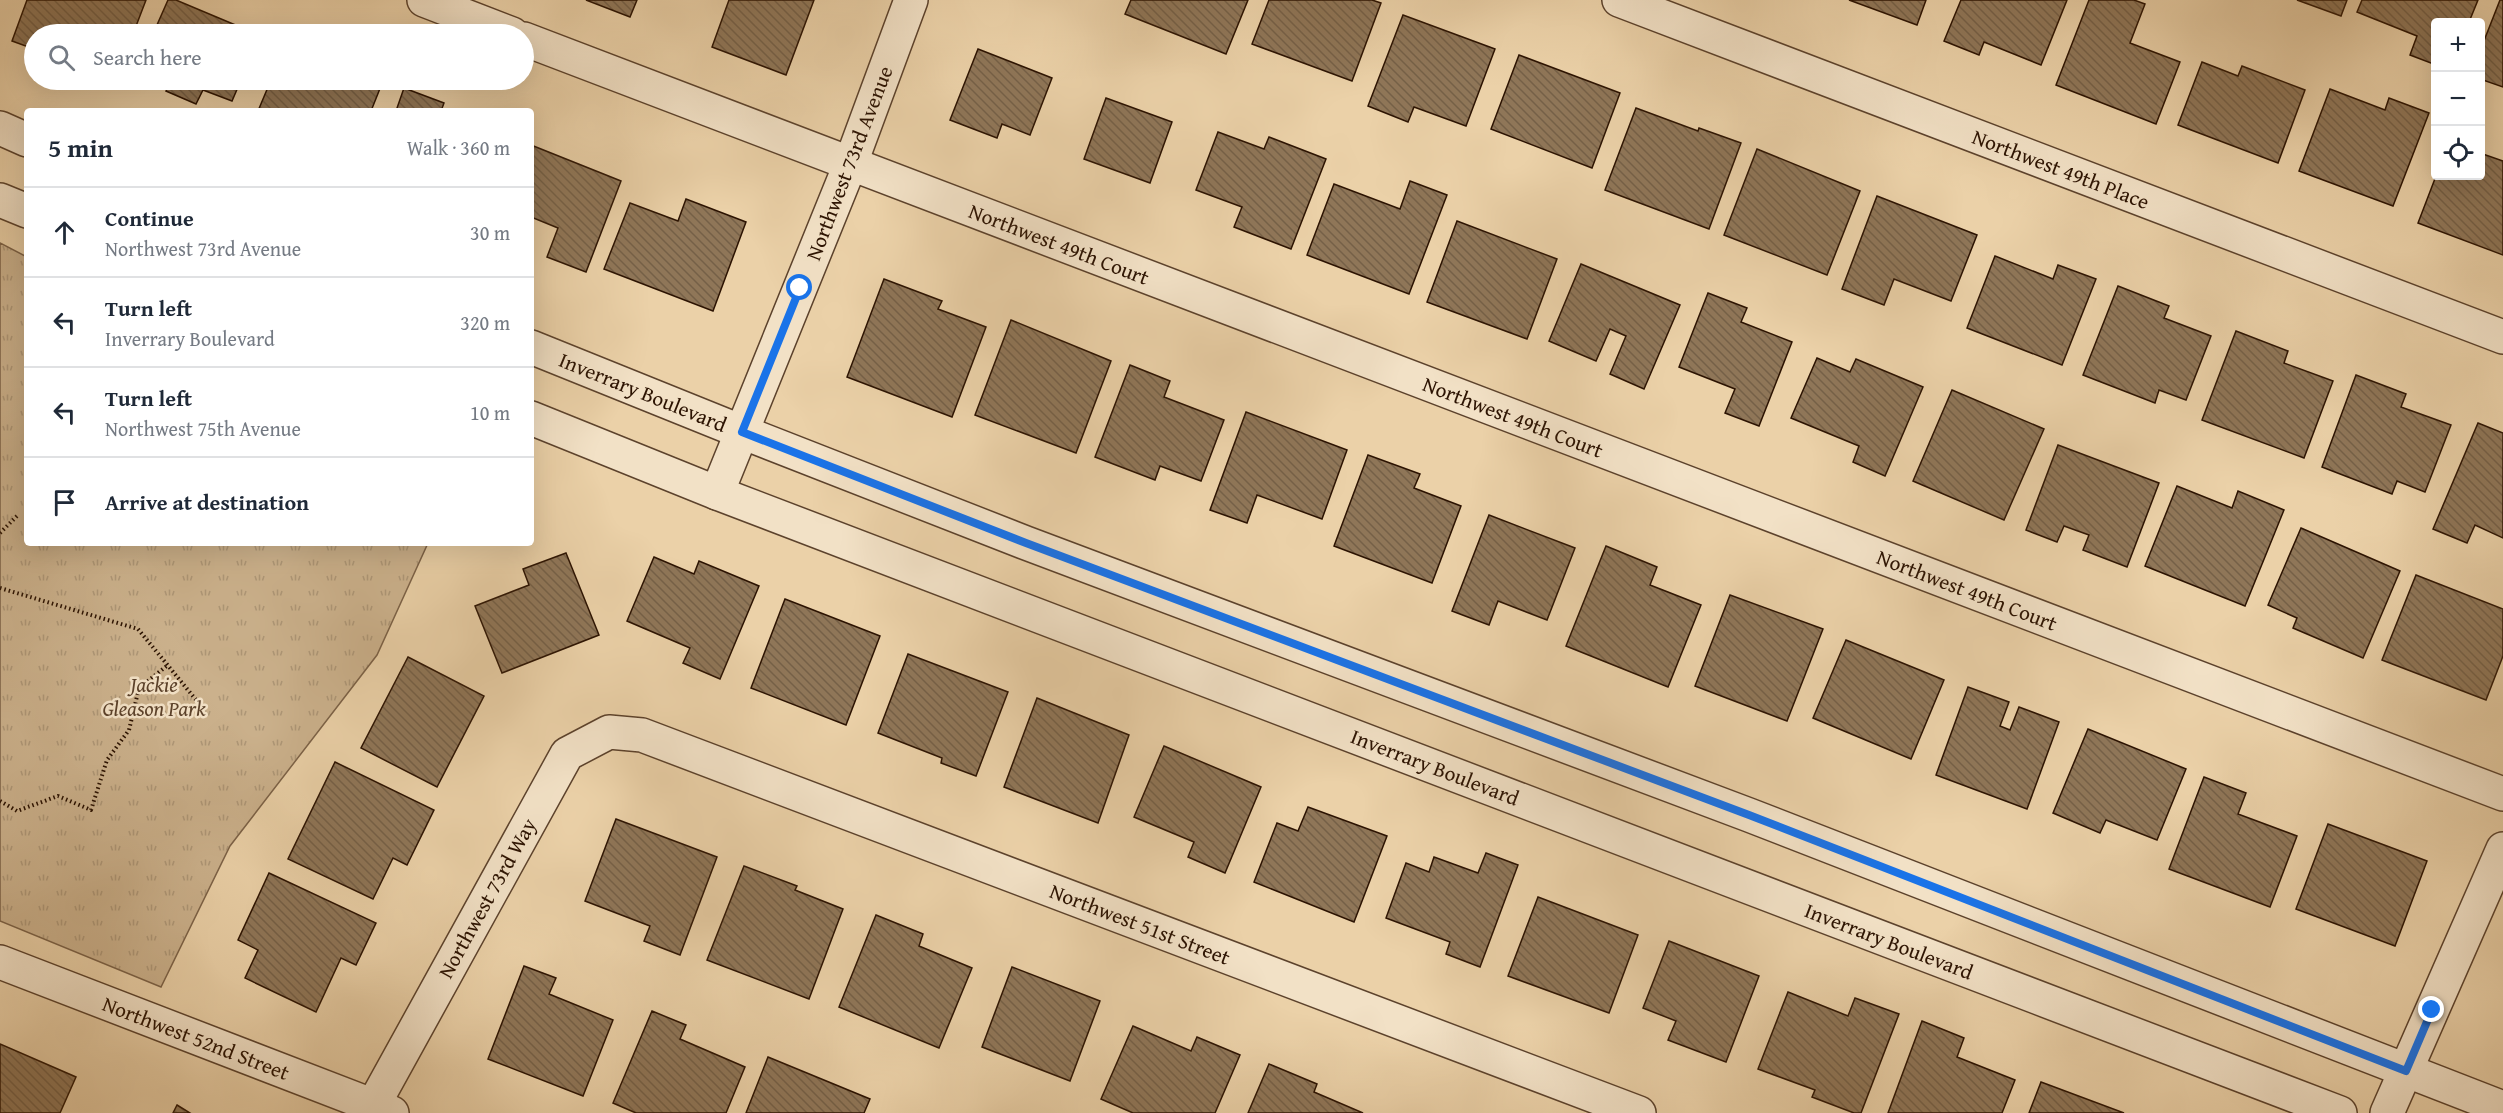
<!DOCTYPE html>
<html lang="en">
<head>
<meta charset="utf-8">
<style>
  body { margin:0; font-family:"Gentium Book Plus",serif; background:#f6f6f7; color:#1f2937 }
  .controls { position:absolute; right:18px; top:18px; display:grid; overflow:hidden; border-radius:6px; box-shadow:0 6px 24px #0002 }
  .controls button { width:54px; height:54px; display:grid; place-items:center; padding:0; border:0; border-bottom:2px solid #e0e1e3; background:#fff; color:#1f2937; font:30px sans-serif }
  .stop { position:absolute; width:18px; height:18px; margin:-14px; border:4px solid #1a73e8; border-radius:50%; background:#fff }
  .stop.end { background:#1a73e8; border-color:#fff; box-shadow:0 2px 6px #0008 }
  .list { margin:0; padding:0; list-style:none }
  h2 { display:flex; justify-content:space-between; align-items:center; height:78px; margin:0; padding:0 24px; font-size:26px }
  h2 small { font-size:20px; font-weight:400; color:#747a83 }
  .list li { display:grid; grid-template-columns:39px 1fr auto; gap:18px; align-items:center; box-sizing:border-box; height:90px; padding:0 24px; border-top:2px solid #e0e1e3 }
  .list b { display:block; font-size:22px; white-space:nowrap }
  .list p { margin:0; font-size:20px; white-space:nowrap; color:#747a83 }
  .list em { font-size:20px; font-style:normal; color:#747a83 }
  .icon { flex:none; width:33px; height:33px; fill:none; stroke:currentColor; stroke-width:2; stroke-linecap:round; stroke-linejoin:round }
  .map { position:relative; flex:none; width:2503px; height:1113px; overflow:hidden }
  .search { position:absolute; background:#fff; box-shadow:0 6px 24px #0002; left:24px; top:24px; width:510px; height:66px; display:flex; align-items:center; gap:15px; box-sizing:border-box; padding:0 21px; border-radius:33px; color:#747a83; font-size:22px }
  .panel { position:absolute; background:#fff; box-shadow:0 6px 24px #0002; left:24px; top:108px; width:510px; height:438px; border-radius:6px }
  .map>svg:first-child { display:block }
  .grass { fill:url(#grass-tufts); stroke:#7c6247; stroke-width:1.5 }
  .building { fill:url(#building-back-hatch); stroke:#2c1302; stroke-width:1.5 }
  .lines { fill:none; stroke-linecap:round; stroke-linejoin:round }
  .minor-casing { stroke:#5c422c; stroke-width:36 }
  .tertiary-casing { stroke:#5c422c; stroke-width:36 }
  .path { stroke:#2c1302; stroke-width:4; stroke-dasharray:1.5 3; stroke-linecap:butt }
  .minor { stroke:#f2e1c6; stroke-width:33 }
  .tertiary { stroke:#f2e1c6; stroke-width:33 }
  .route { stroke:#1a73e8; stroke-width:8 }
  .labels { text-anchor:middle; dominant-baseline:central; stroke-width:5; stroke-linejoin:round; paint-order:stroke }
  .street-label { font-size:21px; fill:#2c1302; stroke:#f2e1c6 }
  .park-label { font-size:21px; font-style:italic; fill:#5c422b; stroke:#f2e1c6 }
</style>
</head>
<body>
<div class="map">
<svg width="2503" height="1113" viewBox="0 0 2503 1113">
  <defs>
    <pattern id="grass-tufts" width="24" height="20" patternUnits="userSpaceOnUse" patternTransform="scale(1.5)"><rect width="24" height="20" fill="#cbb18c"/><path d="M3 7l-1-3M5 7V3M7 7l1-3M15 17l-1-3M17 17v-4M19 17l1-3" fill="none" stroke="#ae9777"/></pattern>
    <pattern id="building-back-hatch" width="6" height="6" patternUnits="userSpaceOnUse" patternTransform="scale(1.5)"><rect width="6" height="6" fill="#8f7658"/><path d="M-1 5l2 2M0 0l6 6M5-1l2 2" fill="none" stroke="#756047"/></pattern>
  </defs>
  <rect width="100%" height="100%" fill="#ebd1a8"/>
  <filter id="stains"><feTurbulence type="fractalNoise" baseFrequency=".00333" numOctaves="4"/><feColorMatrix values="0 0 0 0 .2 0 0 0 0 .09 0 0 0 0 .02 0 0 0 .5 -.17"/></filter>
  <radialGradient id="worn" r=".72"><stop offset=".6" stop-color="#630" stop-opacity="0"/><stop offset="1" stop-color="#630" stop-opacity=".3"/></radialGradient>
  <path class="grass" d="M0,243L27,257V543H428L377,655L230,846L161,987L0,921Z"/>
  <g class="building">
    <path d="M27,0H146L133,34H34V49L12,41Z"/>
    <path d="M168,0H176L257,34H153Z"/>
    <path d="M586,0H637L630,17Z"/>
    <path d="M729,0H814L786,75L712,47Z"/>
    <path d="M1131,0H1248L1226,54L1125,14Z"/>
    <path d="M1269,0H1372L1381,3L1352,81L1252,44Z"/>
    <path d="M1849,0H1926L1917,25Z"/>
    <path d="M1961,0H2067L2041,65L1984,42L1979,55L1944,41Z"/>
    <path d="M2089,0H2134L2145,4L2130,43L2180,62L2156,124L2056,85Z"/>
    <path d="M2297,0H2347L2341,16Z"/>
    <path d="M2362,0H2478L2469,22H2436V65L2410,55L2417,36L2357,12Z"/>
    <path d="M2500,0H2503V87L2480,79V51Z"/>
    <path d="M1403,15L1495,49L1466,126L1414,107L1408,122L1368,106Z"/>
    <path d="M978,49L1052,78L1030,135L1002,124L997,138L950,120Z"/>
    <path d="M1519,55L1620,93L1592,168L1491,129Z"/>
    <path d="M2202,62L2238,76L2242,66L2305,90L2278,163L2178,125Z"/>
    <path d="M171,80H241L232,101L203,90L196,104L166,91Z"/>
    <path d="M271,80H364L381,86L371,111H258Z"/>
    <path d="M404,88L444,103L441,111H396Z"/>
    <path d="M2330,89L2385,110L2389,98L2429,113L2393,206L2299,171Z"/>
    <path d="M1106,98L1172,122L1150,183L1084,159Z"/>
    <path d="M1636,108L1698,131L1699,128L1741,143L1709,229L1605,190Z"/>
    <path d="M1218,132L1264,149L1269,137L1326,159L1291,249L1234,227L1242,207L1196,190Z"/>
    <path d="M531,145L621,181L586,272L547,257L558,228L531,217Z"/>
    <path d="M1757,149L1860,191L1827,275L1724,235Z"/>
    <path d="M2480,153L2503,161V255L2418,223L2436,176H2480Z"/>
    <path d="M1410,181L1447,195L1409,294L1307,255L1334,184L1400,209Z"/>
    <path d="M1877,196L1977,235L1951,301L1894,279L1884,305L1842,289Z"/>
    <path d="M686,199L746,222L713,311L604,269L630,203L678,221Z"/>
    <path d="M1457,221L1557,259L1527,339L1427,302Z"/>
    <path d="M1995,256L2053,279L2058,265L2096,279L2062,365L1967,328Z"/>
    <path d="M1581,264L1680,305L1644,389L1610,374L1626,336L1610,329L1596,361L1549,341Z"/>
    <path d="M884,279L942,301L938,309L986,327L952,417L847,377Z"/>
    <path d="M2118,286L2169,306L2164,318L2211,336L2186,400L2159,390L2155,403L2083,375Z"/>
    <path d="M1708,293L1747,308L1741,322L1792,342L1759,426L1725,413L1735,389L1679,367Z"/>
    <path d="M1011,320L1111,361L1076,453L975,415Z"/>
    <path d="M2236,331L2288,351L2284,363L2333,381L2304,458L2202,420Z"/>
    <path d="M1817,358L1850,372L1856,359L1923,387L1885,476L1853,462L1859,446L1791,418Z"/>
    <path d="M1130,365L1170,381L1164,397L1224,420L1201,481L1160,466L1155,480L1095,457Z"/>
    <path d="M2356,375L2406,394L2401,407L2451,425L2425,492L2397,481L2392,494L2322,467Z"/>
    <path d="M1952,390L2044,429L2004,520L1913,481Z"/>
    <path d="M1246,412L1347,450L1322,519L1257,495L1247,523L1210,510Z"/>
    <path d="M2478,423L2503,433V538L2475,525L2467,543L2433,529Z"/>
    <path d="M2058,445L2159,483L2127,567L2083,550L2089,535L2064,526L2057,542L2026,530Z"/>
    <path d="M1368,455L1420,474L1414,488L1461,506L1432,583L1334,546Z"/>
    <path d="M2177,486L2232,508L2238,491L2284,510L2245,606L2145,566Z"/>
    <path d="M1489,515L1575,548L1547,620L1498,601L1489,625L1452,611Z"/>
    <path d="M2301,528L2400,571L2363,658L2293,628L2297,618L2268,605Z"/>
    <path d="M1606,546L1657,567L1650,585L1701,605L1668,687L1566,646Z"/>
    <path d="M566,553L599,635L502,673L475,606L529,585L523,569Z"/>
    <path d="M654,557L694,574L699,561L759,586L720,679L683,663L690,648L627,621Z"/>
    <path d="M2416,575L2503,609V656L2486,700L2382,660Z"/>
    <path d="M1730,595L1823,629L1787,721L1695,686Z"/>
    <path d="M785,599L880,636L846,725L751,688Z"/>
    <path d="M1846,640L1944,680L1911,759L1813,718Z"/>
    <path d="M908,654L1008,692L976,776L941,763L942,758L878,733Z"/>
    <path d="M408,657L484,696L437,787L361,748Z"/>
    <path d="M1968,687L2009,702L2000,726L2010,730L2019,707L2059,722L2027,809L1936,775Z"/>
    <path d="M1037,698L1129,735L1098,823L1004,787Z"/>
    <path d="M2088,729L2186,769L2157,840L2106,820L2100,833L2053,813Z"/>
    <path d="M1164,746L1261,787L1225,873L1188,857L1194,842L1134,817Z"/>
    <path d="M335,762L434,810L407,865L393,858L373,899L288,859Z"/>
    <path d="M2204,777L2246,793L2238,814L2297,836L2270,907L2169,869Z"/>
    <path d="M1308,807L1387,836L1354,922L1254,882L1277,823L1298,831Z"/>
    <path d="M616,819L717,857L680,955L644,941L650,926L585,901Z"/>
    <path d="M2328,824L2427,861L2395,946L2296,909Z"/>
    <path d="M1486,853L1518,865L1480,967L1446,954L1450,942L1386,918L1406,863L1429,872L1434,857L1478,873Z"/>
    <path d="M744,866L797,886L795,890L843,909L809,999L707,960Z"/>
    <path d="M269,873L376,923L356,965L341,958L316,1012L245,978L258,950L238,940Z"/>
    <path d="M1538,897L1638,935L1609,1013L1508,976Z"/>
    <path d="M876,915L923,934L919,946L972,968L939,1048L839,1007Z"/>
    <path d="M1669,941L1759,976L1726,1062L1668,1040L1676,1021L1643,1008Z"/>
    <path d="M524,966L556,978L549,994L613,1020L583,1096L488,1059Z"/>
    <path d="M1012,967L1100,1001L1070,1081L982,1047Z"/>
    <path d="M1788,992L1848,1016L1855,998L1899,1014L1861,1113H1854L1812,1097L1815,1090L1758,1069Z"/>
    <path d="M652,1011L686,1025L680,1039L745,1067L726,1113H636L613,1103Z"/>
    <path d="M1922,1021L1964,1038L1957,1057L2015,1080L2002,1113H1888Z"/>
    <path d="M1133,1026L1191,1051L1197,1037L1240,1055L1215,1113H1133L1101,1099Z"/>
    <path d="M0,1044L76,1077L60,1113H0Z"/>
    <path d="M768,1057L870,1099L864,1113H746Z"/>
    <path d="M1269,1064L1317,1084L1314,1092L1363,1113H1248Z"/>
    <path d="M2041,1082L2124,1113H2029Z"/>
    <path d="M177,1105L190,1113H173Z"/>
  </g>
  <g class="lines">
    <defs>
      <g id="minor">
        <path d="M424,0L512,34"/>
        <path d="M1619,0L2503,337"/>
        <path d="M524,39L2503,794"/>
        <path d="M717,493L850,165L911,0"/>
        <path d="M0,962L392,1113"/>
        <path d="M369,1113L567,754L609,732L642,735L1639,1113"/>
        <path d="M2387,1113L2503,849"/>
      </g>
      <g id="tertiary">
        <path d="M0,128L27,140"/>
        <path d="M0,200L27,211"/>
        <path d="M531,347L742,432L1026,543L1749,815L2503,1108"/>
        <path d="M531,418L717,493L2340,1113"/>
      </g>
    </defs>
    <use href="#minor" class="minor-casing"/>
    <use href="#tertiary" class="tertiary-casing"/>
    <g class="path">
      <path d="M0,533L19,514"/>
      <path d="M0,588L138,629L197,701"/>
      <path d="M0,801L17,811L58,796L91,810L107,760L129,730L139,688L168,665"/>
    </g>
    <use href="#minor" class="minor"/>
    <use href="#tertiary" class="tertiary"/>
  </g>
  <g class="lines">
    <path class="route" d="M800,288L742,432L1026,543L1749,815L2406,1071L2432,1010"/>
  </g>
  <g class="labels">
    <g class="street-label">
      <text transform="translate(849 163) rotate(-69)">Northwest 73rd Avenue</text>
      <text transform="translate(2061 169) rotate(21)">Northwest 49th Place</text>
      <text transform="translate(1059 244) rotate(21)">Northwest 49th Court</text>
      <text transform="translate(643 392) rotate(22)">Inverrary Boulevard</text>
      <text transform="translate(1513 417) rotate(21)">Northwest 49th Court</text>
      <text transform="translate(1967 590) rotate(21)">Northwest 49th Court</text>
      <text transform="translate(1435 767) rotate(21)">Inverrary Boulevard</text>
      <text transform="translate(487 898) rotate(-61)">Northwest 73rd Way</text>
      <text transform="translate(1140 924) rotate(21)">Northwest 51st Street</text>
      <text transform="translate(1889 941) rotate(21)">Inverrary Boulevard</text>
      <text transform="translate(196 1038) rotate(21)">Northwest 52nd Street</text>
    </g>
    <g class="park-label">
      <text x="154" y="684">Jackie<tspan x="154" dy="24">Gleason Park</tspan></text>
    </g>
  </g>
  <rect width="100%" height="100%" filter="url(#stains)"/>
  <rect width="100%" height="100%" fill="url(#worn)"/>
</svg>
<div class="controls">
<button>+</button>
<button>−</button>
<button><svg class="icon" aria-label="locate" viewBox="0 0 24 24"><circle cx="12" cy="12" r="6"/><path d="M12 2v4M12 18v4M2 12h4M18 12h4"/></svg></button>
</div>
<div class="stop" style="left:800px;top:288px"></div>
<div class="stop end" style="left:2432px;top:1010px"></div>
<div class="search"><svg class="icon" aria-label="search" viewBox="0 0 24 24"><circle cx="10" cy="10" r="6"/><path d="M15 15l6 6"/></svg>Search here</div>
<section class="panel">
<h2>5 min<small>Walk · 360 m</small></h2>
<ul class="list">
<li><svg class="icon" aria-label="ahead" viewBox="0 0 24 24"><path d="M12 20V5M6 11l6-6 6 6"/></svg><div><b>Continue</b><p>Northwest 73rd Avenue</p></div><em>30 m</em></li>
<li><svg class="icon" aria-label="left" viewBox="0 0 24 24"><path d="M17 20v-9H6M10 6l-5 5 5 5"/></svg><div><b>Turn left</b><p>Inverrary Boulevard</p></div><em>320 m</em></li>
<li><svg class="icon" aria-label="left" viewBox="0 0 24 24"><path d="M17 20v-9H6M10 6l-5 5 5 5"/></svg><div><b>Turn left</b><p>Northwest 75th Avenue</p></div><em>10 m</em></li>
<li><svg class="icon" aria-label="arrive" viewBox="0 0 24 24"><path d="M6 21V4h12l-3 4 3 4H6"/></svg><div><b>Arrive at destination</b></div></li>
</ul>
</section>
</div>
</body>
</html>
